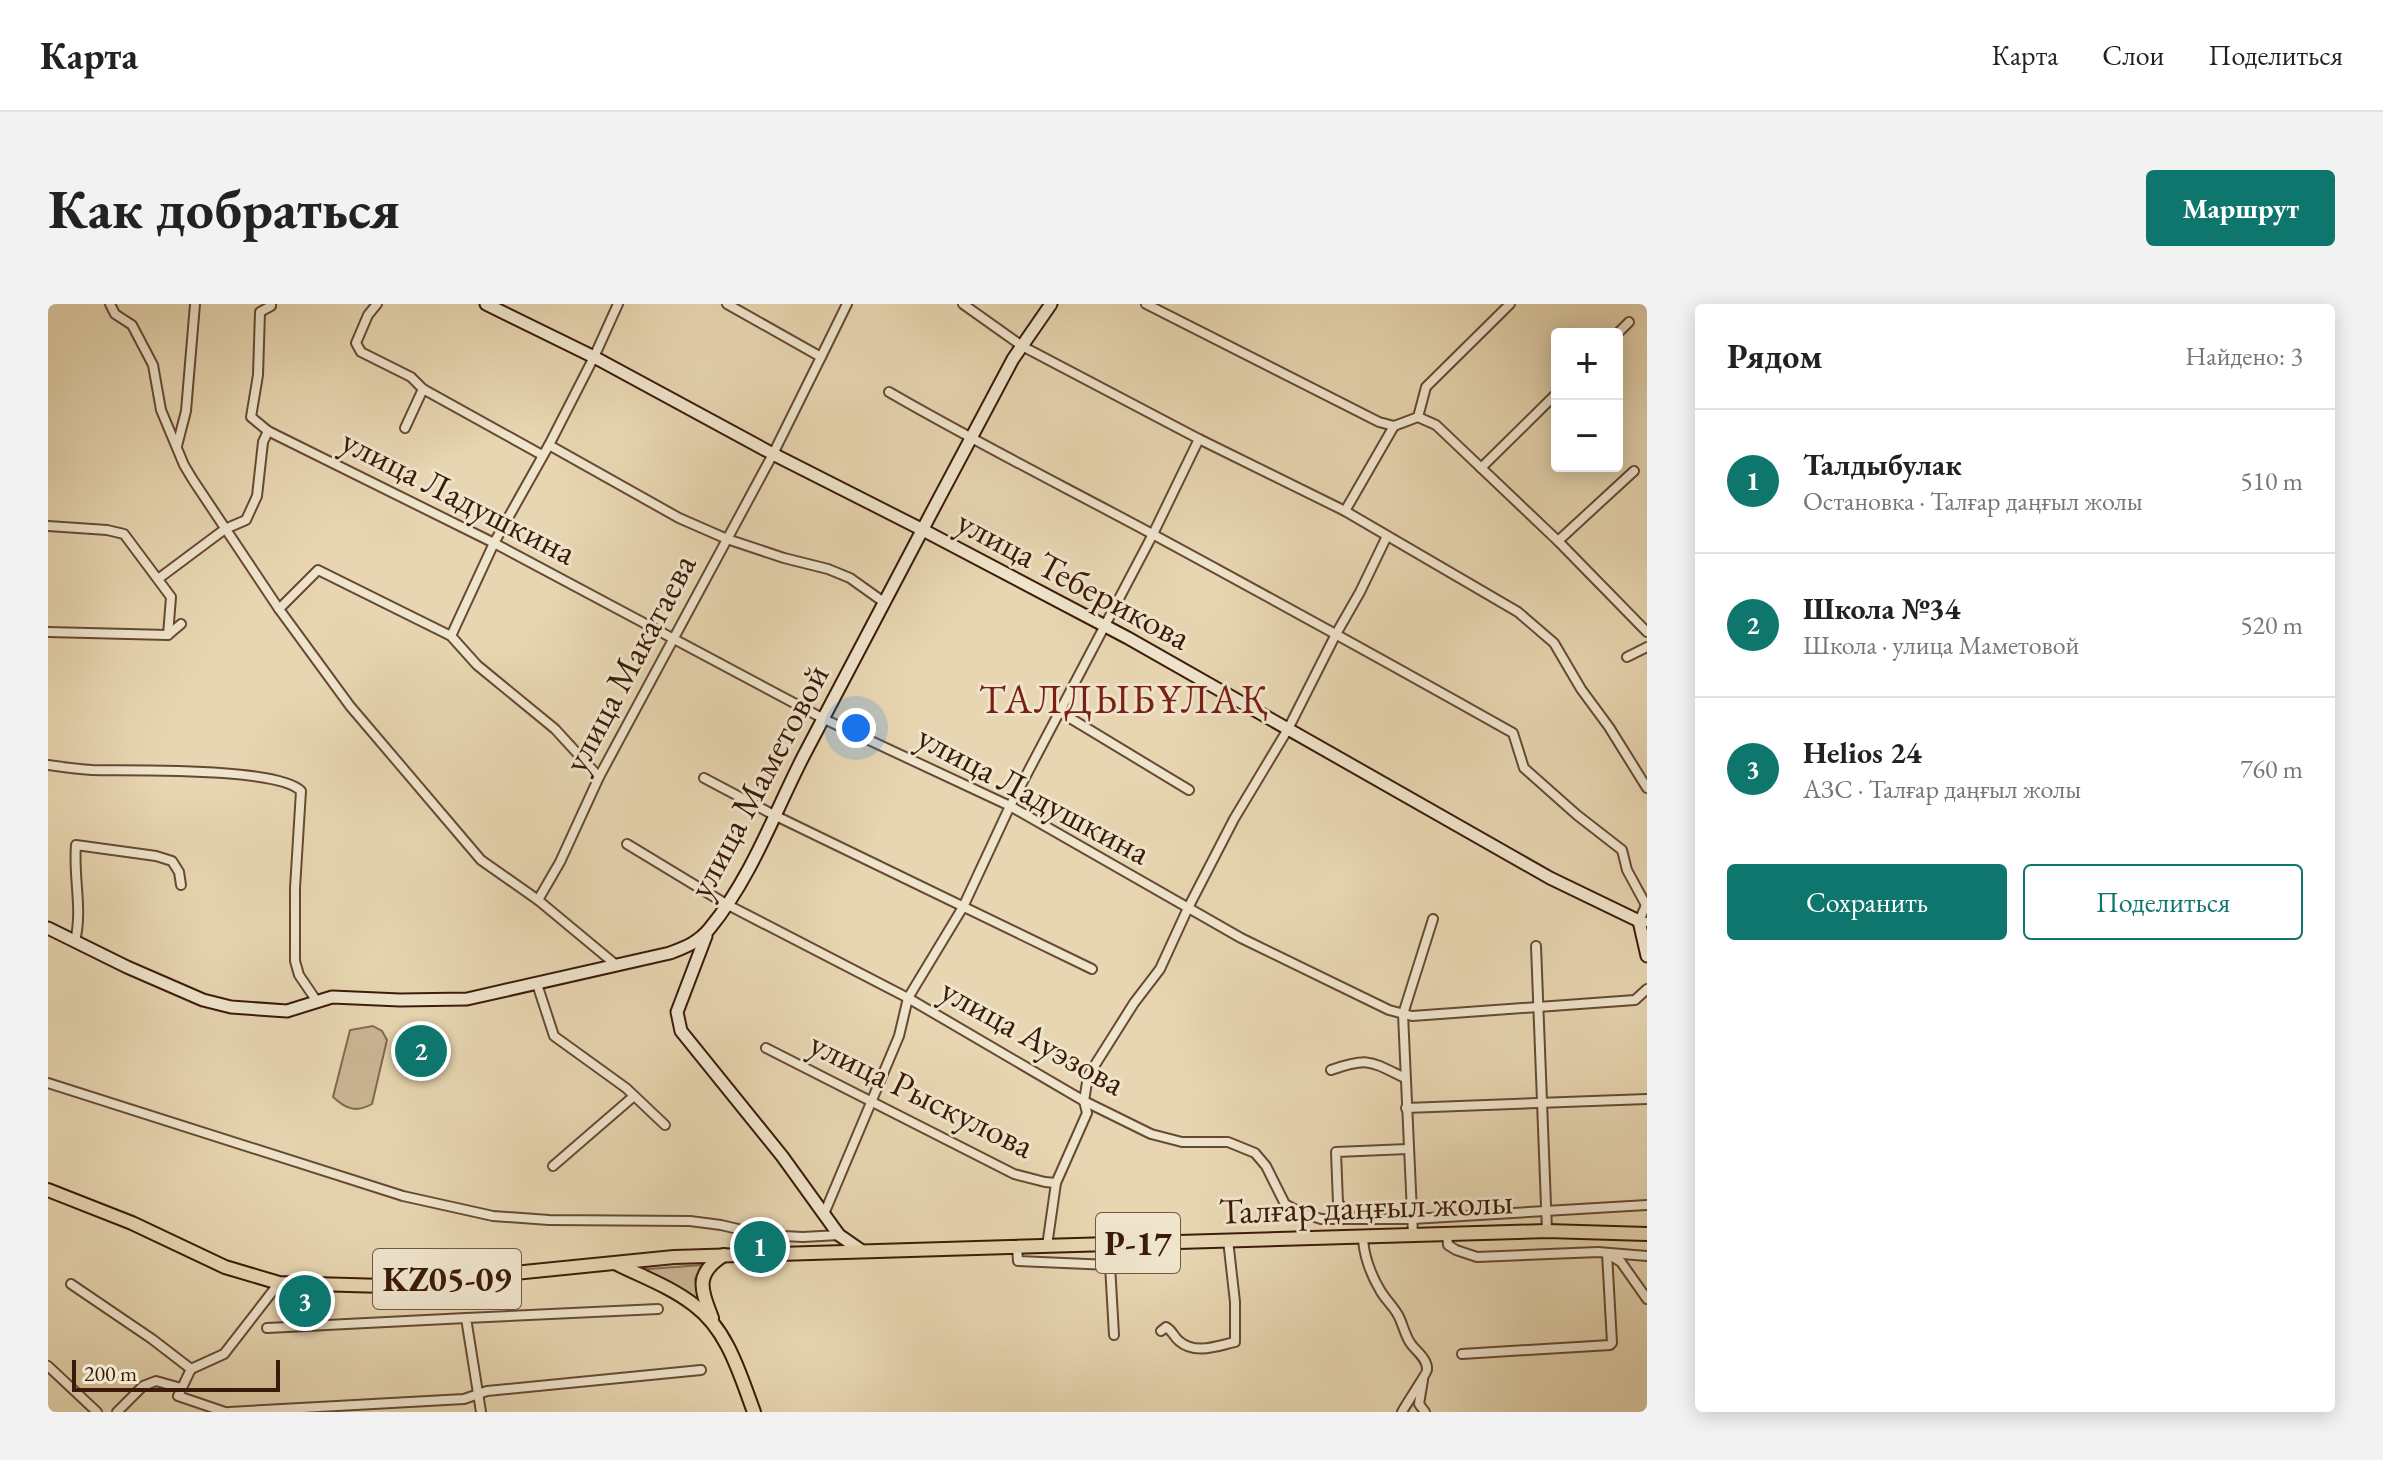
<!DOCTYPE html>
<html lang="ru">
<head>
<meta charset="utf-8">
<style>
  body { margin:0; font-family:"EB Garamond",serif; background:#f2f2f2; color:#222 }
  .controls { position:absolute; right:24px; top:24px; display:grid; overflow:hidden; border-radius:8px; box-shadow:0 4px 20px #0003 }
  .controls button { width:72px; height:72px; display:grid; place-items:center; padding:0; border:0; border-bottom:2px solid #e0e0e0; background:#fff; color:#222; font:40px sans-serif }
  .scale { position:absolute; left:24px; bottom:20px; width:208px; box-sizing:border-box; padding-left:8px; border:4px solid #3c1a09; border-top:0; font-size:22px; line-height:28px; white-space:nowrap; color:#3c1a09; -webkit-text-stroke:6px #efe4cc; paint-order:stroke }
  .you { position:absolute; left:808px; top:424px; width:28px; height:28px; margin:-20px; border:6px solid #fff; border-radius:50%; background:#1a73e8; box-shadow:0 0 0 12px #1a73e833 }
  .badge { display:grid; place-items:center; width:52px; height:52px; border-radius:50%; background:#0f766e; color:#fff; font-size:26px; font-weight:700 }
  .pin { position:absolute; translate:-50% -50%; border:4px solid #fff; box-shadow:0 2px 8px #0006 }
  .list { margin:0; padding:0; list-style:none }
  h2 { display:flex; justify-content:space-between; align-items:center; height:104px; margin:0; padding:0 32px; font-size:34px }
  h2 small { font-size:26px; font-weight:400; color:#767676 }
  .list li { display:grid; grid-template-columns:52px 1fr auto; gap:24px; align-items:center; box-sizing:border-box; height:144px; padding:0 32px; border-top:2px solid #e0e0e0 }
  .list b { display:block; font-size:30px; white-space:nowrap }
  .list p { margin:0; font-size:26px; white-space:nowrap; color:#767676 }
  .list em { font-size:26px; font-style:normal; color:#767676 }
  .actions { display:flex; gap:16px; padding:24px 32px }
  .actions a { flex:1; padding:18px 0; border:2px solid #0f766e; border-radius:8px; text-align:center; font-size:28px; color:#0f766e }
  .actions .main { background:#0f766e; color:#fff }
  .map { position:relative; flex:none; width:1599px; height:1108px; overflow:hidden; border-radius:8px }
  header { display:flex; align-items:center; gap:48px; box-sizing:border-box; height:112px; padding:0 40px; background:#fff; border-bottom:2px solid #e0e0e0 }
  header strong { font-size:38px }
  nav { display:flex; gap:44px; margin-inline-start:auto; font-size:28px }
  .intro { display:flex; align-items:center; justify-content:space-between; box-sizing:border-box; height:192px; padding:0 48px }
  h1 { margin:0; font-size:56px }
  .button { padding:20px 36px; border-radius:8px; background:#0f766e; color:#fff; font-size:28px; font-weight:700 }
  main { display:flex; gap:48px; padding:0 48px }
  aside { flex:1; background:#fff; border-radius:8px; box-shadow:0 4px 20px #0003 }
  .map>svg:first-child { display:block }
  .green { fill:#cab694; stroke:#83684e; stroke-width:2 }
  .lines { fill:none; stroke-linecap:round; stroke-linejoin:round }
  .street-casing { stroke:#674933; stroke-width:12 }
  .secondary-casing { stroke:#3c1a09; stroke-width:15 }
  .primary-casing { stroke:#3c1a09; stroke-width:16 }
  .street { stroke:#efe4cc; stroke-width:8 }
  .secondary { stroke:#efe4cc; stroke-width:11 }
  .primary { stroke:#e7d6b1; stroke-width:12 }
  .labels { text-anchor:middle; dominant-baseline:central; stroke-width:6; stroke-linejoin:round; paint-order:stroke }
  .shield { fill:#efe4cc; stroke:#725744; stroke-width:2 }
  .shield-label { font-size:34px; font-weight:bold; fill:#3c1a09 }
  .street-label { font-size:36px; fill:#3c1a09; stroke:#efe4cc }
  .quarter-label { font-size:40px; letter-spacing:2px; fill:#7a1f14; stroke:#efe4cc }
</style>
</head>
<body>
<header>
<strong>Карта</strong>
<nav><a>Карта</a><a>Слои</a><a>Поделиться</a></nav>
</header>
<div class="intro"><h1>Как добраться</h1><a class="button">Маршрут</a></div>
<main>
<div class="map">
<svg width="1599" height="1108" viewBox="0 0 1599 1108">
  <rect width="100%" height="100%" fill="#e7d6b1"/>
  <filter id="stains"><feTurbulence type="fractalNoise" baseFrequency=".0025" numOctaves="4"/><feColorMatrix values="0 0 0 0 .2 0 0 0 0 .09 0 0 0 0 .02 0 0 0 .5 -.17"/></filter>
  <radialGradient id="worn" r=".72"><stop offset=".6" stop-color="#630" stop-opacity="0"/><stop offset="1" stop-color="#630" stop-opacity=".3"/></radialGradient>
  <g class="green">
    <path d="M325,722L334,727L339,736L324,800C308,809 298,805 285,793L302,726Z"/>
    <path d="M654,961L647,975L651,995L627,982L584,964L600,965Z"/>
  </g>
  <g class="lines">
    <defs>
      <g id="street">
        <path d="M62,0L67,10L84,21L105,61L113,106L136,161L145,176L231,305L302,402L433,556L490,596L567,660"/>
        <path d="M223,0V2L212,8L210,71L203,113L220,127L446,239L776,415L962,502L1193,634L1341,706L1364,712L1587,696L1599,685"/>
        <path d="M329,0L320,11L308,39L313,48L363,73L375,85L494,151"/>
        <path d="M915,0L974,42L1151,135L1297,207L1470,308L1506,339L1533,385L1561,423L1599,484"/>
        <path d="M1098,0L1331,118L1346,122L1370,113L1388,121L1510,237L1586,167"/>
        <path d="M1569,30L1581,18"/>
        <path d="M773,53L799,0"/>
        <path d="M841,88C929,139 1019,184 1108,232C1228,297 1346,362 1465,429L1476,464L1529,511L1574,546L1579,566L1598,601"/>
        <path d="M1370,113L1378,83L1462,0"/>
        <path d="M357,124L375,85"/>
        <path d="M501,141L631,214L679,235L736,254L780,265L802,274L837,299"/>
        <path d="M129,142L138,107L147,0"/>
        <path d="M1433,164L1509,89"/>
        <path d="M1297,207L1346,122"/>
        <path d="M0,222L59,226L76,230L123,293L120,331"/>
        <path d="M1510,237L1599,328"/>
        <path d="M110,275L177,225L198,216L209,192L215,138L220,127"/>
        <path d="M231,305L270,266L403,332L429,361L507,425L551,473"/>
        <path d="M0,328L120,331L133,320"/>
        <path d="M403,332L446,239L501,141L546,53L570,0"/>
        <path d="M1579,353L1599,343"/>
        <path d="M1012,408L1141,486"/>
        <path d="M0,461C14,463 29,465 44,466C82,467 230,463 253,487L247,584V657L251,671L268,696"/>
        <path d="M656,474L726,511L1044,665"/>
        <path d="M579,540L678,600L860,694L1036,797L1103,830L1134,838H1180L1207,849L1218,862L1237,900L1252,908L1273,915H1364L1599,901"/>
        <path d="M490,596L512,558L551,473L725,150L773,53L679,0"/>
        <path d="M1599,599L1591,617L1599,618"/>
        <path d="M27,637C35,605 25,573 28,541L108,552L124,557L131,568L133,581"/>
        <path d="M1488,642L1499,927"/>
        <path d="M489,680L506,732L578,784L617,821"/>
        <path d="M718,744L966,870L997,878L1008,879"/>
        <path d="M1283,766C1321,753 1322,757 1357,774"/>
        <path d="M0,779L355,892L445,912L501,916L642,917L673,921L715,931L755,933L791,931"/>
        <path d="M1358,804L1599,795"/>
        <path d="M505,862L586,792"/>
        <path d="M776,910L851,732L860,694L915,603L962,502L1105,230L1151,135"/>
        <path d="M1305,914L1290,899L1288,848L1360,845"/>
        <path d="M1399,930L1400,941L1408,946L1429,953L1550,948L1599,952"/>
        <path d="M1365,931L1355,710L1385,615"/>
        <path d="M1315,932C1315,950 1323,971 1332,986C1337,995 1345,1002 1350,1011C1355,1020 1357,1032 1363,1040C1368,1047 1380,1055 1379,1066C1379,1069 1357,1102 1354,1108"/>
        <path d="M999,942L1008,879L1039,809L1036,797L1040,772L1086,699L1112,665L1140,604L1186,515L1240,425L1288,330L1312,288L1339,232"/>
        <path d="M969,943L970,957L1062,961L1066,1031"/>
        <path d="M1560,950L1573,958L1599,995"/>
        <path d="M23,980L104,1035L143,1065L176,1050L231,979"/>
        <path d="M219,1024L418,1014"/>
        <path d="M1113,1027L1118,1023C1125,1027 1125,1032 1131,1037C1147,1051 1169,1042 1187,1038V998L1180,936"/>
        <path d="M1414,1050L1562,1041L1564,1039L1559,949"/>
        <path d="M0,1062L49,1108"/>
        <path d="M143,1065L130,1092L177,1108"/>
        <path d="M1375,1076L1371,1100L1377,1108"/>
        <path d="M69,1108L95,1082L108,1077L133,1084"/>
        <path d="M181,1108L416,1095L439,1087L653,1066"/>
        <path d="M433,1108L418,1014L610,1005"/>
      </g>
      <g id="secondary">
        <path d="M438,0L546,53L725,150L875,226L1080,334L1502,574L1591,617L1599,652"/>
        <path d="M0,624L79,663L155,696L183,703L239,707L284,693L352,696L419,695L622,649C638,643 651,638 662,624C703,574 726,510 755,453C825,321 894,187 965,55L1003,0"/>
        <path d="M658,632L629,708L633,727L734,852L791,931L814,947"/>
      </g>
      <g id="primary">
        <path d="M0,886L84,919L177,963L231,979L336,982L626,953L1499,927L1599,930"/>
        <path d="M569,960C595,973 623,983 646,1001C680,1026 692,1071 706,1108"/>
        <path d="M664,1014C653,985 646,970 676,951"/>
      </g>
    </defs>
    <use href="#street" class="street-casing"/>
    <use href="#secondary" class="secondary-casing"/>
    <use href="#primary" class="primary-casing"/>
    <use href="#street" class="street"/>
    <use href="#secondary" class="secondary"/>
    <use href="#primary" class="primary"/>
  </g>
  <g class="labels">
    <g class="shield">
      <rect x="1048" y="909" width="84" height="60" rx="6"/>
      <rect x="325" y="945" width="148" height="60" rx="6"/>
    </g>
    <g class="shield-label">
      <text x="1090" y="939">P-17</text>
      <text x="399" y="975">KZ05-09</text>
    </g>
    <g class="street-label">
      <text transform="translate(411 192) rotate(27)">улица Ладушкина</text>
      <text transform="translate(1026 275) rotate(28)">улица Теберикова</text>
      <text transform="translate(581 359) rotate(-62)">улица Макатаева</text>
      <text transform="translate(710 477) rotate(-62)">улица Маметовой</text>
      <text transform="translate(986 490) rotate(28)">улица Ладушкина</text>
      <text transform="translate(985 732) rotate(29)">улица Ауэзова</text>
      <text transform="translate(874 790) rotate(26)">улица Рыскулова</text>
      <text transform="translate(1318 902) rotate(-2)">Талғар даңғыл жолы</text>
    </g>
    <g class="quarter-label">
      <text x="1076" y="395">ТАЛДЫБҰЛАҚ</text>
    </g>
  </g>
  <rect width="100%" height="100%" filter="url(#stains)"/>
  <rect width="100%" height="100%" fill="url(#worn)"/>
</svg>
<div class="controls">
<button>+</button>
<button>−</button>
</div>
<div class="scale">200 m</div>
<div class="you"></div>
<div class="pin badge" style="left:712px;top:943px">1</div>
<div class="pin badge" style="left:373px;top:747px">2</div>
<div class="pin badge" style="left:257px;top:997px">3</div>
</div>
<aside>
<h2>Рядом<small>Найдено: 3</small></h2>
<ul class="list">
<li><span class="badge">1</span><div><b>Талдыбулак</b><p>Остановка · Талғар даңғыл жолы</p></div><em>510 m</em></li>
<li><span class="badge">2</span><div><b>Школа №34</b><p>Школа · улица Маметовой</p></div><em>520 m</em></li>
<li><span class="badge">3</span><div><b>Helios 24</b><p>АЗС · Талғар даңғыл жолы</p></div><em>760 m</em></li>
</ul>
<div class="actions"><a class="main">Сохранить</a><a>Поделиться</a></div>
</aside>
</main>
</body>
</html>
